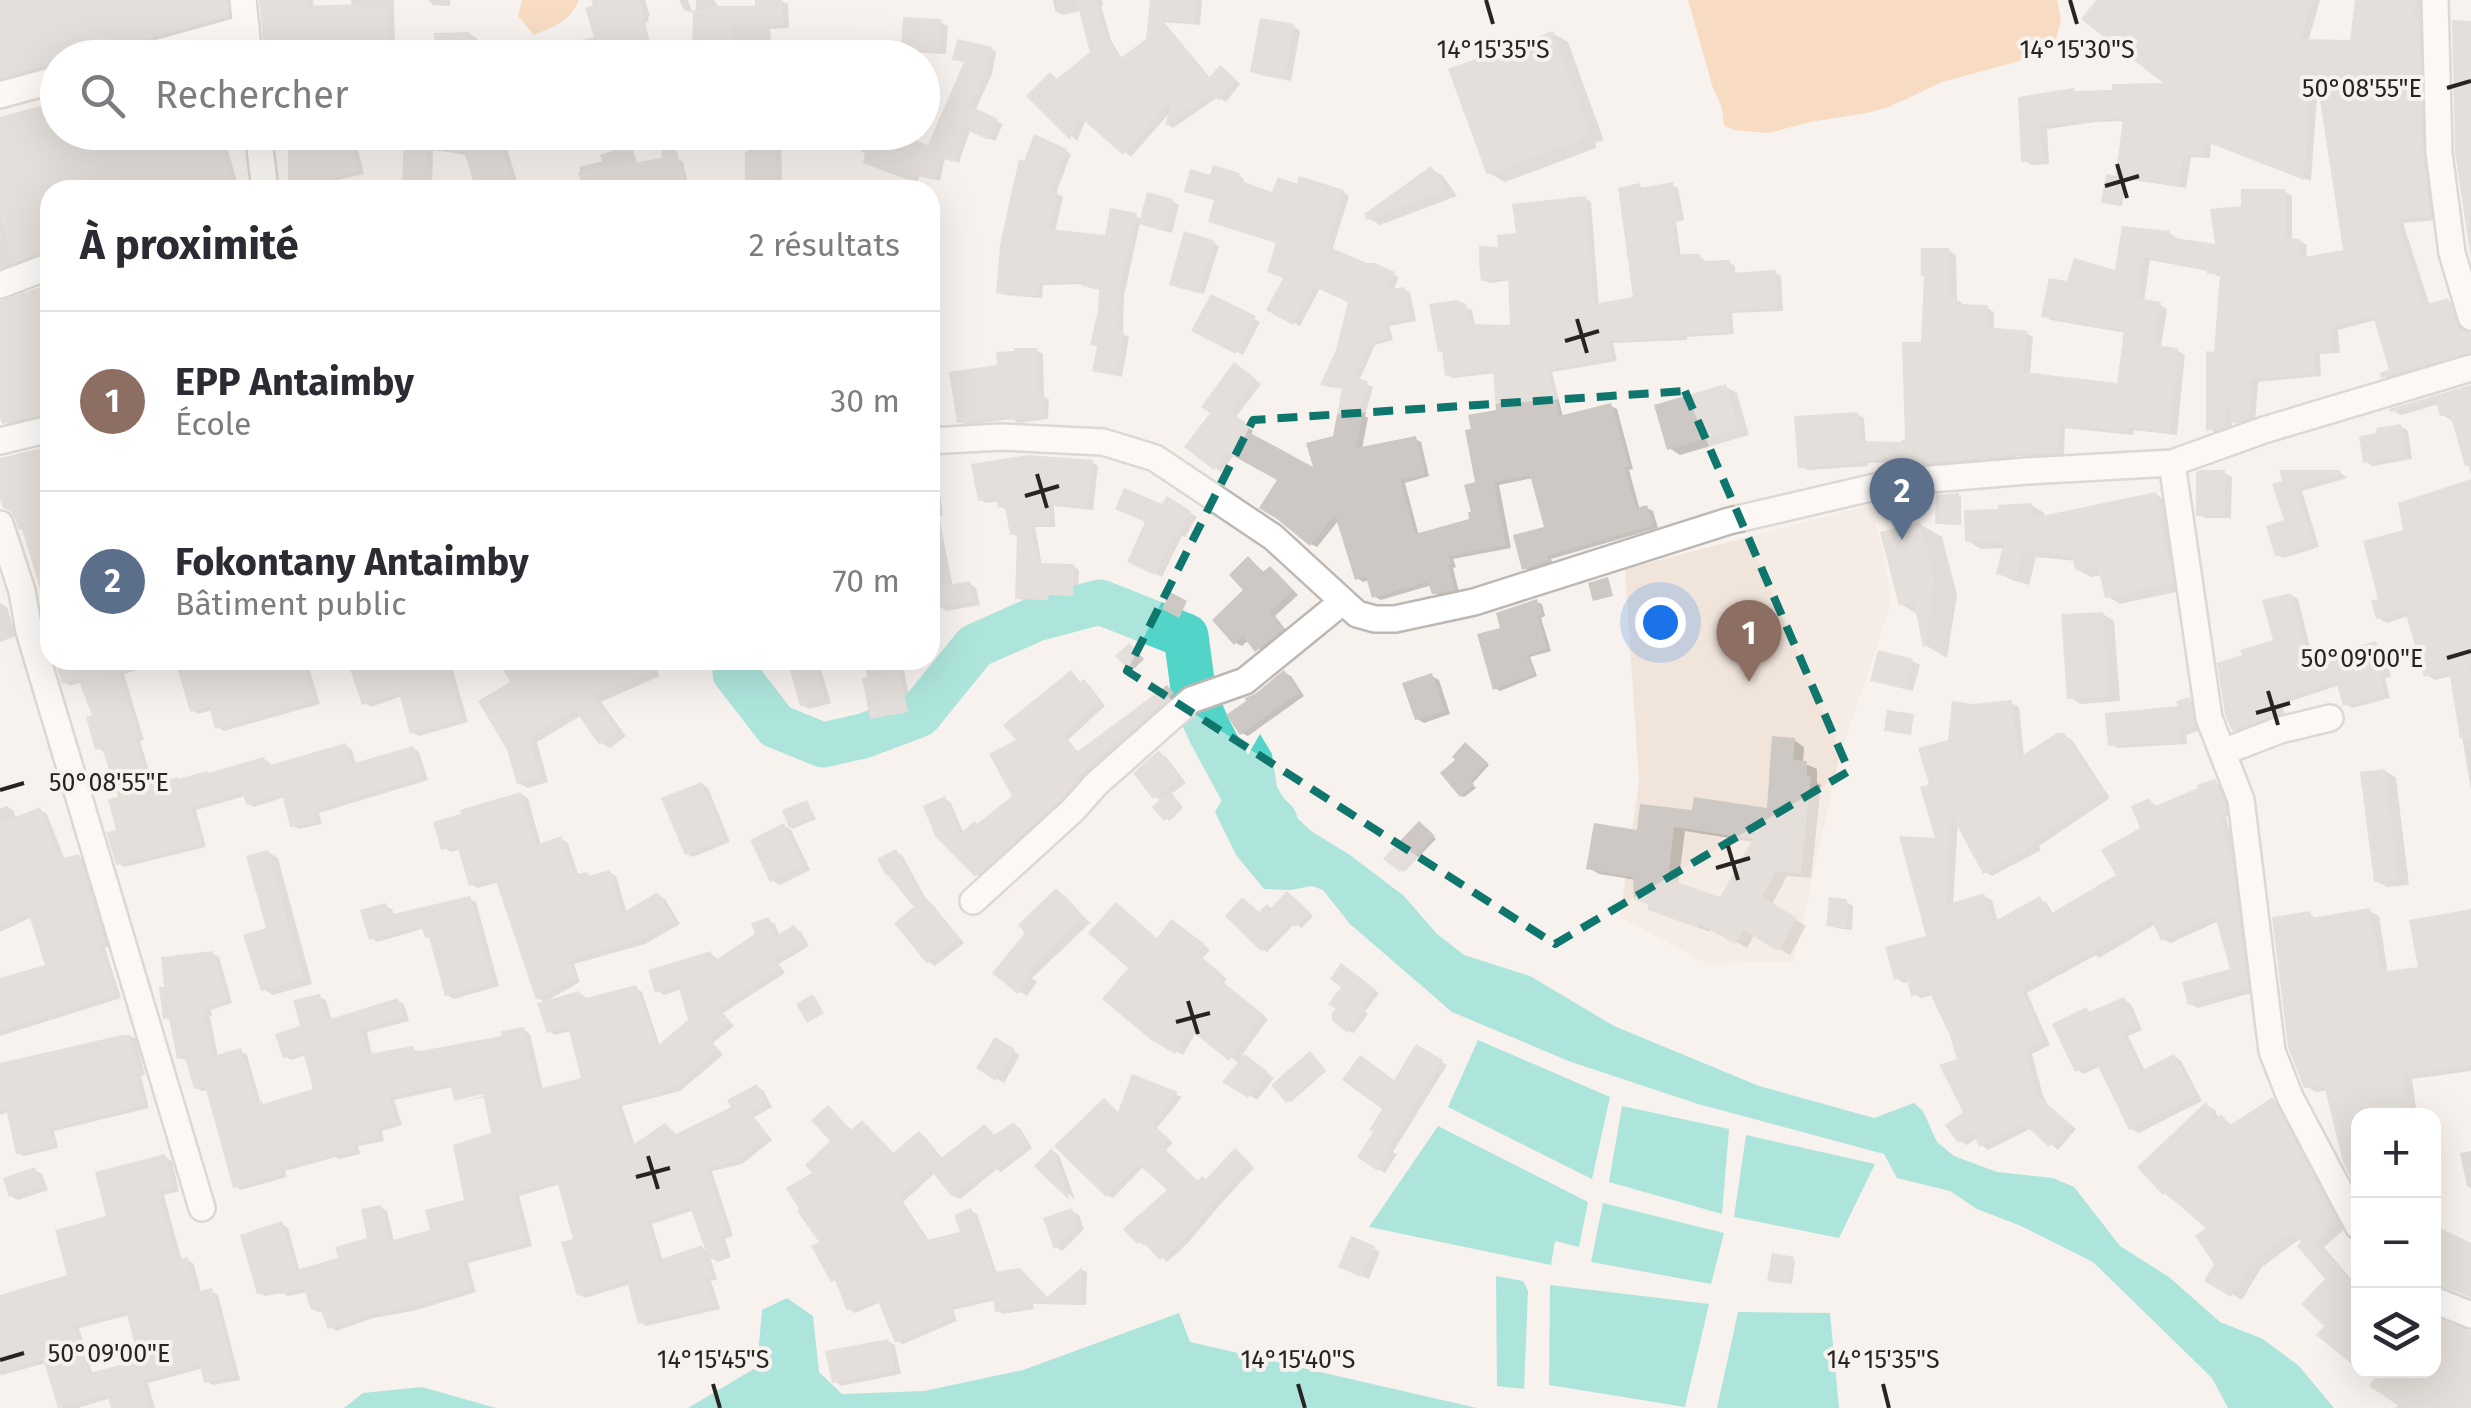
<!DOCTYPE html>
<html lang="fr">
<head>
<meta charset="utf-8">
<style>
  body { margin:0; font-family:"Fira Sans",sans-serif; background:#f2f2f3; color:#2b2b33 }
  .controls { position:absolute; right:30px; bottom:30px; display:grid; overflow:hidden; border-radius:20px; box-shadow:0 10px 40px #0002 }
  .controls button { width:90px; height:90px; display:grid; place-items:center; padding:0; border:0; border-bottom:2px solid #e1e1e2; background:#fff; color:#2b2b33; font:50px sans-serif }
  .you { position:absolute; left:1660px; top:622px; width:35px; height:35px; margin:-25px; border:8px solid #fff; border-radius:50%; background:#1a73e8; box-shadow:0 0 0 15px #1a73e833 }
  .badge { display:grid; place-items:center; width:65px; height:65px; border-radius:50%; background:#1e6963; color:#fff; font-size:32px; font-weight:700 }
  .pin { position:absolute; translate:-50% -82px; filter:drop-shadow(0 2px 5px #0008) }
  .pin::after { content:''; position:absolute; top:52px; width:35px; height:30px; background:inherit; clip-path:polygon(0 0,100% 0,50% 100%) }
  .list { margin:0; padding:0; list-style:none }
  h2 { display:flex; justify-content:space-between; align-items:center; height:130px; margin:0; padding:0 40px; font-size:42px }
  h2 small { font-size:32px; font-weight:400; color:#7c7c81 }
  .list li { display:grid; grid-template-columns:65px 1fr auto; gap:30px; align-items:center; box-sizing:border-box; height:180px; padding:0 40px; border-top:2px solid #e1e1e2 }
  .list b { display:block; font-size:38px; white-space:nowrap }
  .list p { margin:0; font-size:32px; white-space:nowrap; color:#7c7c81 }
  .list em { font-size:32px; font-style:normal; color:#7c7c81 }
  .icon { flex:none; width:55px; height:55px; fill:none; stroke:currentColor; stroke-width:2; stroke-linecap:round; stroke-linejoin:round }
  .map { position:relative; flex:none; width:2471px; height:1408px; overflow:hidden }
  .search { position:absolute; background:#fff; box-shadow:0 10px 40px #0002; left:40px; top:40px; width:900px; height:110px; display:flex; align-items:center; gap:25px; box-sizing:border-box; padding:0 35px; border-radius:55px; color:#7c7c81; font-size:38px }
  .panel { position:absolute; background:#fff; box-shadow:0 10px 40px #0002; left:40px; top:180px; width:900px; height:490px; border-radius:30px }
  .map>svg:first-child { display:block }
  .built { fill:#f1e5db }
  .green { fill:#f7c190 }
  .water { fill:#52d4c9 }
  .shadow { fill:#0003; fill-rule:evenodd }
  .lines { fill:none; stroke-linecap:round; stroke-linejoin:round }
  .river { stroke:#52d4c9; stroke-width:45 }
  .building { fill:#cdc8c4; fill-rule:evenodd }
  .minor-casing { stroke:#bdb8b3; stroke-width:30 }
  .minor { stroke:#fff; stroke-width:25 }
  .marked { fill:none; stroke:#0f766e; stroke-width:8; stroke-dasharray:20 12; stroke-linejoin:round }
  .ticks { fill:none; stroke:#272523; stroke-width:4 }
  .ticks-label { font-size:25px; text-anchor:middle; fill:#272523; stroke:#f7f2ed; stroke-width:8; stroke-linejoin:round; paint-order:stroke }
</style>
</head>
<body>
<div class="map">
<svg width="2471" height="1408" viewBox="0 0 2471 1408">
  <rect width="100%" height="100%" fill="#f7f2ed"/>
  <path class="built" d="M1871,505L1885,561L1891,604L1839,759L1794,961L1708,964L1620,917L1639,782L1625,569Z"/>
  <g class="green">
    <path d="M522,0H579C568,24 556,25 534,35L518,16Z"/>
    <path d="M1688,0H2057L2061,20L2055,43L2038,56L1942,82L1889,107L1867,113L1810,122L1769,133L1734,130L1724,125L1722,108L1713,88Z"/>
  </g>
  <g class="water">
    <path d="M1260,734L1272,754L1277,787L1294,815L1311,831L1350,855L1404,896L1437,934L1464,955L1530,976L1614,1026L1759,1086L1874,1118L1914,1103L1923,1111L1937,1142L1954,1156L1997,1172L2053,1178L2074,1187L2120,1246L2169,1277L2220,1322L2263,1339L2299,1366L2334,1408H2228L2212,1378L2093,1262L2021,1226L1977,1209L1950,1191L1897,1178L1884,1154L1698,1104L1571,1062L1452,1012L1350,924L1323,890L1312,886L1290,890L1264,889L1236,855L1215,812Z"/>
    <path d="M1478,1040L1610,1097L1592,1179L1448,1107Z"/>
    <path d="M1622,1106L1729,1129L1722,1214L1609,1182Z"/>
    <path d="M1438,1126L1588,1202L1579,1247L1555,1241L1551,1265L1369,1227Z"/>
    <path d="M1746,1135L1875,1164L1839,1238L1734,1217Z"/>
    <path d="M1603,1203L1724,1233L1711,1284L1591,1262Z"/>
    <path d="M1496,1276L1523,1281L1528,1291L1524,1389L1497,1386Z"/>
    <path d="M1550,1285L1709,1304L1685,1407L1549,1385Z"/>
    <path d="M787,1298L813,1316L819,1372L842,1394L924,1391L1023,1370L1179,1313L1190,1342L1477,1408H688L757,1367L762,1310Z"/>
    <path d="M1738,1312L1830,1313L1839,1408H1717Z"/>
    <path d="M422,1387L496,1408H344L363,1393Z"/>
  </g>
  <g class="shadow">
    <path d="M0,0H235V19L129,58H124L123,50L120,58H58V66L0,83Z"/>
    <path d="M262,0H313L314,8L352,7L351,0H394L395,51H368L369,58H271L270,50L267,48Z"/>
    <path d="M429,0H450V6L433,5Z"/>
    <path d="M593,0H645L650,16L648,17L649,21L606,46L669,43L675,47L676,53L656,58H556L599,46Z"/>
    <path d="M679,0H688L693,13L684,10Z"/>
    <path d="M696,0H714L719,8L758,9L781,1L788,4L789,28L770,29L772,58H693L690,43L703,42L695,29Z"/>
    <path d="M1053,0H1102L1103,6H1101L1111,40L1122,59L1149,41L1152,0H1202L1200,25L1164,22L1211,79L1226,72L1240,84L1226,102L1218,97L1173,128L1168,125L1172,110L1131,157L1086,119L1077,141L1030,96L1051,75L1059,81L1092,53L1081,11L1062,15L1055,11Z"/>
    <path d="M2124,0H2320L2308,42H2352L2358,0H2424L2421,24L2426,27L2437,220L2403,223L2430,306L2448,301L2455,305L2462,328L2468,336L2471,335V357L2391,381L2383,376L2392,372L2376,320L2338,330L2340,353L2320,354L2321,376L2258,382L2255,422L2243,426L2232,420V430L2216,433L2209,429L2222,276H2217L2209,271L2150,260L2144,302L2160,305L2167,309L2161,348L2177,350L2185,355L2177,435L2134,430L2133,435L2065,428L2064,456H2016V459L1911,468L1904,462L1868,463V466L1808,470L1800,466L1857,414L1864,418L1866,444L1907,442L1924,344L1948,250L1956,255L1957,300L1962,303L1961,307L1987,308L1994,312V330L2026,333L2033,337L2030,375L2120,385L2126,333L2051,320L2044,316L2069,284L2117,273L2169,233L2176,238V240L2218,247L2244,209L2284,191L2292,196V241H2300L2307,245L2306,259L2346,252L2322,97H2317L2311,181L2211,143L2210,158L2191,157L2186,188L2127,179L2119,174L2125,121L2095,122L2047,129L2049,164L2031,165L2024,160L2021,99L2073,90L2079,93L2170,85Z"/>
    <path d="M940,22L948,26L946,54L910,52L903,48Z"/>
    <path d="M1293,26L1300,31L1291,81L1260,75L1253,71Z"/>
    <path d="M1552,33L1568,42L1604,141L1596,142V148L1505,182L1489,173Z"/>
    <path d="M469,34L477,38L478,58H438Z"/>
    <path d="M991,49L996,52L992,74L975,111L1003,124L995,141L970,130L959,163L945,158L940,181L920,176L917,182L871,165L929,148L966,63L955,59Z"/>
    <path d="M0,119L58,132H223L237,182L208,190H50V200L33,205L46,256L0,274Z"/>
    <path d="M349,132V141L357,146L364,174L315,185L316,190H290V137L284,138L277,132Z"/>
    <path d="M400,132H493V144L498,142L506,146L518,184L498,190H479L467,155L433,150L432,190H405L406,147L398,142Z"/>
    <path d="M606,132H627L638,165L677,158L683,162L688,185L663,190H586L579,167L602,161L600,155L612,151Z"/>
    <path d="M747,132H789L781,133L782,184H755L748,181Z"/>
    <path d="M1066,151L1071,154L1056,193L1063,197L1055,232L1107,238L1136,216L1142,220L1172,201L1179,205L1172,233L1149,227L1140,223L1124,296L1123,334L1129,337L1122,377L1094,370L1099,347L1101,290L1091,288L1085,284L1043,285L1042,298L1004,295L998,292Z"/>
    <path d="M1431,169L1443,176L1457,196L1380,225L1368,218Z"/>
    <path d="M1239,176L1244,179L1243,184L1274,195L1298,187L1343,192L1349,196L1332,251L1393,274L1399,277L1393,291L1404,289L1410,293L1416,321L1389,326L1393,340L1375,345L1359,381L1373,387L1365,416L1368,418L1362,449L1415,439L1421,442L1429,476L1405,483L1419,536L1472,521L1478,484L1499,412L1496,373L1453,378L1447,375L1445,353L1440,350L1456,302L1472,310L1475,327H1512L1511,280L1490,283L1484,280L1501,250L1519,236L1585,198L1591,202L1599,306L1636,299L1640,186L1647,190L1672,185L1678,188L1684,220L1676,222L1681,257H1699L1705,260V263L1729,262L1735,266V275L1775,273L1781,276L1783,311L1732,313L1734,334L1687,337V340L1613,343L1617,361L1552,372L1563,417L1611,406L1617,409L1633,469L1629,470L1640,510L1647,508L1653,511L1658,528L1551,559L1553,564L1530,571L1524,568L1547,529L1533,478L1499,485L1511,548L1453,559L1456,567L1453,568L1459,592L1440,596L1434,593L1432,585L1381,600L1375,597L1369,580L1363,582L1357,578L1339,520L1317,547L1311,544L1280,479L1235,454L1221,472L1188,446L1241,369L1261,384L1236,417L1253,431L1250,436L1317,472L1336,438L1344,389L1328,387L1323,384L1338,350L1351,301L1320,288L1300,326L1269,309L1286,278L1279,243L1217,201L1193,194L1212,178Z"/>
    <path d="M2108,177L2126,180L2122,206L2107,204Z"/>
    <path d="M1214,243L1219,246L1204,294L1178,287Z"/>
    <path d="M48,287L50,417L12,426L4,422L0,303Z"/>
    <path d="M1212,297L1260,322L1243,355L1195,330Z"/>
    <path d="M1036,350L1043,354L1044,397L1049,399L1048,419L1018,423L1013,419L966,425L960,422L999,367Z"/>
    <path d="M1726,387L1737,393L1749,435L1680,455L1669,448Z"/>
    <path d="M2471,388V474L2455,419L2451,420L2442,415L2439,404L2401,415L2394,411Z"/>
    <path d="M2400,426L2408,431L2412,459L2373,466L2365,461Z"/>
    <path d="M41,450L50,458V588L25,531L0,491V461Z"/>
    <path d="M1092,462L1098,466L1093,510L1054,506L1055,527H1035L1042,566H1074L1079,570L1078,598L1054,597V602L1024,601L1018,597L1020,538L1013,534L1006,510L1000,506L999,501L986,503L980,500Z"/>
    <path d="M2340,472L2347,478L2302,491L2319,547L2284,558L2277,555L2287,522L2276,486Z"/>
    <path d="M2224,473L2232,477L2231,518H2206L2199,514Z"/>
    <path d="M930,482L939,486L943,516H939L953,587L969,583L976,588L980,605L947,611L940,607L936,586L930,587Z"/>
    <path d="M2471,482V790L2452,676L2435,680L2426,675L2409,616L2387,623L2378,618L2381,601L2406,532Z"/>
    <path d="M2155,494L2169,502L2185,590L2120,604L2107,596L2102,575L2091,577L2078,570L2076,561L2036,557L2029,585L2012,580L1998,573L2005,548L1981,549L1968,541L2031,505L2044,513L2045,518Z"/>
    <path d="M1958,496L1961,497V525L1938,523Z"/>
    <path d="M1168,499L1197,517L1185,537L1182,536L1162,577L1137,565L1148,522Z"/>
    <path d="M1920,524L1942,537L1957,595L1947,658L1925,645L1919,615L1901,604Z"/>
    <path d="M1249,559L1265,573L1270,569L1277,573L1298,595L1275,616L1288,633L1264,653L1249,640L1242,646L1236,643L1247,590Z"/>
    <path d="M2291,595L2298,599L2310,647L2315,650L2318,660L2375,643L2382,647L2391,677L2385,678L2390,698L2352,708L2345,704L2340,685L2282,704L2285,717L2240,733L2234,730L2276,642Z"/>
    <path d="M1537,602L1542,604L1545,616L1541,618L1551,651L1530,657L1537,676L1500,691L1495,688L1504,629Z"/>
    <path d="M0,603L7,607L16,636L0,642Z"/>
    <path d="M2103,614L2114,621L2120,701L2081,704L2069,697Z"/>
    <path d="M57,660H172L124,674L144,740L140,741L154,787L263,759L270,763L271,767L346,746L352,750L356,765L413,748L419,752L428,780L319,813L322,824L299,829L292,826L285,797L254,807L248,804L245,796L196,810L206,847L124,867L118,863L121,798L104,752L98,748L95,716L82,682L70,686L64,682Z"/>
    <path d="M178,660H340L309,668L320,704L224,731L217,727L212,710L198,714L192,710Z"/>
    <path d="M350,660H450L468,722L419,736L412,732L402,696L371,707L364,703Z"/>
    <path d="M518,660H556L564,673L586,660H652L660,676L601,702L626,736L610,748L601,743L582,715L537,742L548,782L528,788L519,783L514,683Z"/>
    <path d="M865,660H902L913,715L879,722L872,718Z"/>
    <path d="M1912,661L1920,665L1913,691L1880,683L1873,679Z"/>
    <path d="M814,666L821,670L831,703L810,709L802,705Z"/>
    <path d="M1071,673L1082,684L1084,682L1090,686L1105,706L1068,740L1079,753L1168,688L1179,697L1078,784L1081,787L983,878L977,875L945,799L951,803L964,834L978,826L1015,797L1020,741Z"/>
    <path d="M1285,673L1291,676L1304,696L1248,736L1242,733Z"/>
    <path d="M1432,676L1439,680L1450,714L1424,723L1417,719Z"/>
    <path d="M2189,700L2196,704L2201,730L2186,735L2187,744L2118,748L2110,744L2181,709Z"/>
    <path d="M2011,703L2019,707L2024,757L2064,735L2072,740L2110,798L2039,846L2041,850L1992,876L1985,872L1958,821L1953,905L1984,896L1992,900L1998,922L2040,899L2047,903L2053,914L2119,876L2143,829L2149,801L2157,806L2215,782L2223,786L2232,810L2233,814L2226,817L2239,866L2255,992L2198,1008L2190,1004L2233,970L2219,921L2171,943L2163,939L2156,924L2099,958L2096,955L2027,993L2050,1045L2032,1054L2042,1092L2047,1104L2076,1129L2058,1150L2032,1128L1988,1150L1981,1145L1978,1137L1967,1145L1960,1141L1966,1112L1960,1060L1934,995L1921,998L1914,994L1910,981L1904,983L1896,978L1929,938L1938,841L1932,786L1950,742L1972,707Z"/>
    <path d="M1794,740L1804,747L1803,763L1817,769V783L1821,785L1811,878L1787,876L1771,906L1806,926L1790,955L1755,934L1747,948L1711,928L1710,932L1661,914L1651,906L1636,899V880L1599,874L1589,868L1639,833L1694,813L1770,811ZM1685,831L1754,842L1721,900L1678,885Z"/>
    <path d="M1468,747L1489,765L1472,784L1476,788L1464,797L1461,796Z"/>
    <path d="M1159,753L1166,757L1186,783L1171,794L1183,808L1169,821L1155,807L1162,801L1155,797Z"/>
    <path d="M2385,771L2396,778L2409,885L2387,887L2376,881Z"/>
    <path d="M702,784L708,788L730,842L693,857L687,854Z"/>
    <path d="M521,794L528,798L541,846L561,839L568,843L579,877L587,874L592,877L609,872L616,876L627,913L658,895L665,899L680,924L645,944L574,964L580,982L548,1000L579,993L585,997L586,1001L636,988L642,992L660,1046L691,1020L682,989L664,995L658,991L711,954L717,958L718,962L758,935L768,920L775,924L780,937L794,928L801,932L809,946L779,964L785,973L723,1013L734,1026L713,1043L723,1055L680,1091L622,1106L635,1146L678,1136L735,1108L757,1087L763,1090L772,1107L754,1117L772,1140L742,1164L712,1171L733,1236L725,1239L731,1257L718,1262L710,1257L717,1279L711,1281L720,1309L646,1326L640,1322L630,1284L585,1298L579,1294L576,1240L560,1184L519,1196L532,1246L468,1263L476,1292L413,1311L373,1318L336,1331L330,1327L324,1311L319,1312L313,1309L308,1292L288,1296L282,1293L265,1296L259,1293L282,1224L288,1228L300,1272L341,1260L370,1240L380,1207L387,1211L394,1242L434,1231L467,1202L494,1135L486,1097L460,1102L496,1093L495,1088L458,1097V1101L453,1087L394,1100L402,1125L382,1131L384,1141L358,1146L360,1154L339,1159L336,1157L285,1171L287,1177L241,1190L235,1186L208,1090L202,1091L196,1088L188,1061L179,1058L172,1021L165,1017L213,954L219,957L232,1003L211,1010L212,1016H210L218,1058L241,1051L247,1055L261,1104L265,1106L316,1091L306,1055L291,1060L285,1056L320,997L326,1000L332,1021L398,1001L404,1004L409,1021L367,1032L372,1055L412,1049L419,1052L504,1038L524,1030L530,1034L543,1090L584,1080L571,1031L555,1035L549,1031L546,1003L538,998L499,882L478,888L471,884L461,849L451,852L444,848ZM694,1210L709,1252L702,1248L663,1261L652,1224Z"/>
    <path d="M807,802L816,819L792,829L785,812Z"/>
    <path d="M6,806L13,810L17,819L40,810L47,814L65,860L78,857L85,860L111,946L105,948L121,998L0,1036V981L48,967L32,917L0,932V809Z"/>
    <path d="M784,826L791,830L810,870L780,885L772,880Z"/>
    <path d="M1422,826L1436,839L1404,872L1387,859Z"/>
    <path d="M268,852L278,858L312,984L273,995L263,989L269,930Z"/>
    <path d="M896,852L902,855L927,901L932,904L964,943L935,966L929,962L918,908Z"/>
    <path d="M1056,891L1064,895L1090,923L1032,978L1037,982L1027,996L1020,992Z"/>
    <path d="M1292,897L1313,916L1302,928L1295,923L1267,952L1262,949L1260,915Z"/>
    <path d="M470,899L476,902L499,986L454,999L447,995L432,939L427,936L425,928L378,942L371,938L386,906L392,909L394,916Z"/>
    <path d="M1846,902L1853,906L1852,930L1836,928L1828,924Z"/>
    <path d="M2369,911L2379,916L2388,974L2421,969L2471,912V1071L2412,1079L2417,1116H2358V1187L2345,1161L2328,1090L2316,1092L2306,1086L2309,914L2318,919Z"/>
    <path d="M1178,926L1210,950L1202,959L1227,979L1223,984L1268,1019L1242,1055L1274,1078L1257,1100L1226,1081L1240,1064L1196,1032L1183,1055L1152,1037L1158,940Z"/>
    <path d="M1347,969L1379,993L1365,1012L1368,1014L1354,1033L1349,1031L1339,1008Z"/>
    <path d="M2124,1000L2131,1004L2142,1030L2128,1036L2145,1071L2174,1056L2181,1061L2202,1101L2139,1133L2131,1129L2100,1066L2084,1074L2077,1070L2087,1010L2092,1013Z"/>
    <path d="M129,1035L136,1039L145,1075L141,1076L149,1108L54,1131L58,1148L24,1156L18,1153L9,1112L0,1115V1066Z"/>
    <path d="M996,1040L1020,1055L1004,1083L979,1067Z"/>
    <path d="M1416,1047L1447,1065L1393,1152L1397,1154L1385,1173L1360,1157L1376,1132L1395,1083Z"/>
    <path d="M1313,1056L1326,1071L1291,1102L1288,1101Z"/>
    <path d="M1134,1077L1182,1097L1157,1128L1173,1143L1165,1151L1200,1183L1207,1182L1241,1155L1254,1168L1225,1199L1187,1244L1167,1262L1147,1243L1144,1245L1139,1242L1170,1190L1144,1166L1113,1198L1107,1195L1105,1101L1120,1114Z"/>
    <path d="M2273,1100L2282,1106L2346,1228L2324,1247L2352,1280L2354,1276L2358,1279V1365L2320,1335L2327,1326L2328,1279L2301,1238L2261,1268L2242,1300L2208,1280L2217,1264L2210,1228L2164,1193L2206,1105L2215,1110L2219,1119L2221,1117L2233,1126Z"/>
    <path d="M828,1108L853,1131L862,1123L868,1126L895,1155L920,1134L925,1137L943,1159L985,1127L996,1137L1014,1125L1020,1128L1032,1148L1001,1172L997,1169L960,1199L954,1196L936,1172L903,1202L930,1242L963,1234L971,1211L977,1214L997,1274H1025L1049,1299L1082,1270L1087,1272L1086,1305L1033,1304L1034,1309L1003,1314L997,1310L996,1300L953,1310L957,1321L903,1344L897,1341L881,1302L855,1313L849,1309L838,1282L833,1280L822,1243L816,1173L834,1141Z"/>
    <path d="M1053,1151L1059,1155L1075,1200L1038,1166Z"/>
    <path d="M2471,1151V1188L2467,1186L2460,1153Z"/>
    <path d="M165,1157L172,1161L179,1191L164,1195L182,1261L188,1260L194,1264L201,1293L211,1291L218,1295L240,1380L213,1385L206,1381L204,1368L148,1383L155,1408H114L111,1398L78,1408H62L46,1363L2,1375L0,1374V1297L70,1277L109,1218ZM129,1315L142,1362L93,1375L79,1328Z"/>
    <path d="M35,1170L42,1174L48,1190L18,1200L11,1196Z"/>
    <path d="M1072,1211L1079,1215L1084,1229L1062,1251L1056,1247L1047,1220Z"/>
    <path d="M2434,1228L2471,1246V1298L2452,1289L2441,1288L2434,1294Z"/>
    <path d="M1373,1248L1380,1252L1369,1279L1348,1270Z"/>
    <path d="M1793,1260L1795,1261L1792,1284L1773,1281Z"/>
    <path d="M2434,1319L2464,1332L2471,1333V1408H2396L2399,1403L2366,1370H2434Z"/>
    <path d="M887,1341L895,1345L901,1374L841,1386L834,1381Z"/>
  </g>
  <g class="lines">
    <path class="river" d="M737,660L735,673L776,726L823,745L863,736L919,715L975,646L1036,619L1100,602L1186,636L1194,696L1210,732L1242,791L1275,821"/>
  </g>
  <g class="building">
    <path d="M0,0H227L228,16L133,42L125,47L121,58H114L113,54L98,58H58V61L0,78Z"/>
    <path d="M259,0H307V6L361,4V8H387L388,48H362V58H316V51L311,49L264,50Z"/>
    <path d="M591,0H640L653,55L641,58H542L541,50L594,37L585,8L593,5Z"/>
    <path d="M755,0H782L783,25L732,28L731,58H692L693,10H708V6H755Z"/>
    <path d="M1076,0H1095L1105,34L1119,59L1146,39L1150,0H1196L1194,23L1162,20L1209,78L1220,65L1236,79L1219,100L1211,94L1165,126L1172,99L1123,155L1079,116L1070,140L1026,96L1050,72L1057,79L1090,52Z"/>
    <path d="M2096,0H2312L2301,39L2350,40L2355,0H2416L2413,20H2419L2423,153L2431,216L2397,220L2424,305L2448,298L2459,328L2471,333V352L2381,378L2380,373L2389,370L2373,316L2331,327L2333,350L2313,351L2315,373L2251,379L2249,418L2233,424L2226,399L2225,427L2206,431V351L2214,352L2220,274H2207V269L2143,257L2137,298L2161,302L2154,345L2178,348L2170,433L2127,428L2126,432L2059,426L2057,453L2009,454V456L1902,465V459L1861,460V463L1798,468L1794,416L1858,412L1860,441L1901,442V440H1905L1902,342H1921L1924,276H1921V248H1949L1950,296H1955V304L1988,305L1987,327L2027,331L2023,372L2117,383L2124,331L2041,317L2049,278L2067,281L2074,258L2115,270L2122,226L2170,231L2169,237L2215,244L2210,209L2241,206V189H2285V238L2300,239L2299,258L2343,250L2319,94H2310L2304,180L2204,141L2203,156L2184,154L2179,186L2116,175L2123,118L2086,119L2040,126L2043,161L2021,162L2018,97L2074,88V91L2112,90V84L2163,83L2081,19Z"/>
    <path d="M903,17L941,19L939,52L901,49Z"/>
    <path d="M1260,18L1294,24L1284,79L1250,72Z"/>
    <path d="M2452,20L2471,21V260L2455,152Z"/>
    <path d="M1553,31L1590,133L1581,134L1582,139L1487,175L1448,69Z"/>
    <path d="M470,32L471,58H436L434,33Z"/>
    <path d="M957,39L992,47L987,70L971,106L998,119L989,140L964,129L953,162L939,157L934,180L914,175L911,181L863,163L865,153L861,152L865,132H895L928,145L964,62L952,60Z"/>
    <path d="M58,101V132H144L146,138L168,132H218L231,179L188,190H50V250L13,263L0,214V117Z"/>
    <path d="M404,132H427L425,190H402Z"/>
    <path d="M660,132H672L686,190H665V186L640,190H583L578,172L662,158Z"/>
    <path d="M1034,134L1067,149L1051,190L1058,191L1050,229L1105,235L1110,208L1137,213L1119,292L1118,331L1124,332L1117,376L1092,371L1097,346L1090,345L1098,310L1099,289L1082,286L1083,282L1038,283L1037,296L996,293L1000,245L1019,159L1024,161Z"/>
    <path d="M350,139L358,171L309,182L311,190H288V141L339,142Z"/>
    <path d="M499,140L512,180L476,190L464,152Z"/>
    <path d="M775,151L776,181L745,182V152Z"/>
    <path d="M1213,165L1240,173L1238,180L1272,192L1278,177L1297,184L1299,176L1344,190L1327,246L1367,263H1375L1395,272L1387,290L1404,287L1411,318L1385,324L1389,338L1369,343L1354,377L1368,381L1360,412H1363L1356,448L1416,436L1425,474L1400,480L1415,534L1469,519L1468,512H1471L1464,485L1475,482L1465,430L1471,429L1468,415L1496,410L1493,371L1445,376L1442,351L1438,352L1429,304L1456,300L1466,304L1470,324L1510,325L1508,278L1481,281L1479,262V246L1498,247L1497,235L1516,233L1512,204L1586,196L1594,304L1633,297L1618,188L1640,183L1641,188L1673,182L1680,218L1672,220L1676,254H1700V261L1730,260V273L1776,270L1778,308L1727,311L1729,332L1682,335V338L1609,341L1612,358L1548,370L1559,416L1611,403L1629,466L1624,467L1636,508L1647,505L1653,525L1547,556L1548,561L1522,570L1513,535L1544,527L1530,475L1494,482L1506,545L1449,556L1451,564L1448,565L1455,590L1432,594L1428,582L1372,598L1366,577L1355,580L1335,515L1310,546L1277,519L1259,508L1277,480L1228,453L1214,470L1184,447L1210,413L1201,407L1234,362L1256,379L1231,412L1249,426L1245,430L1313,467L1306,443L1333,436L1342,388L1320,385L1336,350L1348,302L1314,287L1293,325L1266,310L1283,278L1267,272L1276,243L1208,222L1214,200L1184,192L1190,169L1210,175Z"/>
    <path d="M1431,166L1447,190L1367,220L1364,214Z"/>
    <path d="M2106,174L2124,177L2120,206L2101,203Z"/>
    <path d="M1147,192L1173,199L1164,231L1139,224Z"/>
    <path d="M1184,231L1215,241L1198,293L1169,285Z"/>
    <path d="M49,284L50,413L2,424L0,417V301Z"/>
    <path d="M1211,294L1256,316L1236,354L1191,331Z"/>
    <path d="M1014,348H1037L1038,393H1043L1042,416L1010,420L1009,416L957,423L949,372L997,365L996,352L1014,351Z"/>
    <path d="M1726,384L1739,429L1667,450L1654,405Z"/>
    <path d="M2471,385V465L2465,466L2450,414L2440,416L2435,399L2390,412L2389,409Z"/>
    <path d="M2401,424L2406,456L2363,463L2359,436L2377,433L2376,428Z"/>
    <path d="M42,448L50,472V604L45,605L22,529L19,530L15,518L10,511L3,508L0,499V458Z"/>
    <path d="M1028,455L1093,460L1087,508L1049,504L1050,525H1030L1038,563L1074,564L1073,596L1049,595L1048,600L1015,599L1017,534L1010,535L1005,507L998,508L996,498L978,501L971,464Z"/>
    <path d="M2200,470H2225V516H2196V472Z"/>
    <path d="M2279,470H2340L2341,475L2296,488L2314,544L2275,556L2266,526L2284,520L2272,484L2282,481Z"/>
    <path d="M2471,479V664L2468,665L2471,675V738L2460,739L2449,671L2424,677L2405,611L2376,619L2371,601L2378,599L2363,541L2403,530L2398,503Z"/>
    <path d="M1124,488L1162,504L1167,496L1191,511L1176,536L1174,534L1155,575L1127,562L1145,522L1115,509Z"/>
    <path d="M2156,492L2173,583L2105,598L2098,566L2076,571L2072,556L2023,551L2016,579L1996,574L2004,541L1965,542L1964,510L1998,509V505L2032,503V518Z"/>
    <path d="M1959,493V525L1935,524L1936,495Z"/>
    <path d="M1920,522L1935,581L1925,647H1923L1914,602L1899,606L1880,532Z"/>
    <path d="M1248,556L1263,572L1270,566L1293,590L1270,612L1283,629L1255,652L1243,636L1234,645L1212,620L1243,590L1229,575Z"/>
    <path d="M1608,577L1613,596L1593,601L1588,583Z"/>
    <path d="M970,581L974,602L938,608L934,588Z"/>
    <path d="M1170,592L1187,601L1179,618L1162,609Z"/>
    <path d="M2291,593L2305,645L2309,644L2313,659L2376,641L2385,674L2380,675L2385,695L2343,706L2336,681L2276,701L2280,713L2232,731L2225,714L2217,663L2242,655L2240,650L2273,640L2262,600Z"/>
    <path d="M1537,599L1542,614L1538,615L1547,649L1527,655L1534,674L1493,690L1477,634L1500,628L1496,613Z"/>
    <path d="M2103,612L2109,696L2067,699L2061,614Z"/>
    <path d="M1129,643L1144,659L1131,672L1115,656Z"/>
    <path d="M1878,650L1913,659L1906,689L1870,681Z"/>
    <path d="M55,660H124V666L118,667L139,737L135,738L150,786L177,777L178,779L207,771L208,773L264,757L267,766L346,743L351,764L413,746L423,777L314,810L317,821L290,827L282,794L246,805L242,792L191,807L201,844L116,865L106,832L116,830L108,799L118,797L102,748L95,750L86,717L92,715L78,679L62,684Z"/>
    <path d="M175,660H302L315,701L215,729L209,707L190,712Z"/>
    <path d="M347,660H446L462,719L410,734L399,693L362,705Z"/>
    <path d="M497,660H552L559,673L577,662L579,666L593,660H676L594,697L618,731L599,745L575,710L529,737L540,778L517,784L507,750L478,701L510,682Z"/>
    <path d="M814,664L825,699L800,706L790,671Z"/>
    <path d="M899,670L908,712L870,719L862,678Z"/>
    <path d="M1071,670L1080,682L1084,679L1100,701L1064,736L1077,752L1167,685L1174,693L1074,779L1076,782L1061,799L975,877L935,836L923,806L945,796L960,834L974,821L977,824L1012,796L989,754L1016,740L1003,725Z"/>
    <path d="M1284,670L1300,692L1240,735L1226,715L1246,701L1245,698L1255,694Z"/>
    <path d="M1432,673L1445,711L1415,720L1402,683Z"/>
    <path d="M2190,697L2195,727L2180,731L2181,742L2108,746L2105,713L2178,706L2176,701Z"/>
    <path d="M2012,700L2018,758L2057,733H2064L2104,794L2033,841L2035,845L1983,874L1951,814L1946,905L1984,893L1993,922L2040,896L2050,914L2116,875L2101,850L2140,828L2131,806L2150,798L2153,807L2198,788L2197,785L2215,779L2225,804L2226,811L2220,813L2232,860L2248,988L2188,1005L2182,982L2230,969L2215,916L2161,941L2151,919L2090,955L2088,952L2021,989L2044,1041L2025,1050L2035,1086L2039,1097L2070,1124L2049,1147L2024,1124L1979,1147L1973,1132L1958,1143L1945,1125L1963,1112L1939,1065L1957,1059L1950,1036L1929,991L1911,996L1906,976L1894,980L1885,947L1926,936L1899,836L1935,838L1920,787L1929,784L1918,748L1948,740L1952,701L1972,704Z"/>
    <path d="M1887,710L1914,714L1911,735L1884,731Z"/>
    <path d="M1772,736L1795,738L1793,760L1807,761V776L1811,777L1801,874L1776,871L1762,897L1797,918L1778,951L1743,930L1735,944L1700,924L1699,928L1647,910L1649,904L1634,900L1633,877L1586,869L1594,823L1637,830L1640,804L1692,810L1694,797L1767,808ZM1674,827L1753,839L1720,897L1668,879Z"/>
    <path d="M1465,742L1488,763L1471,781L1474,785L1460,797L1440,773L1455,760L1452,757Z"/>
    <path d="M1159,750L1180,779L1153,799L1133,773Z"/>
    <path d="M2385,769L2398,879L2374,882L2360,772Z"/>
    <path d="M702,782L725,839L685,855L661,798Z"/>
    <path d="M1170,791L1182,806L1164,821L1152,807Z"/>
    <path d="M521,792L536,845L561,836L574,875L587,872L588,876L610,870L622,913L658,892L674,920L637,941L569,960L574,978L536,1000L495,878L469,886L457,845L441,850L433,822L461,814L460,810Z"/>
    <path d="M807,800L814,817L789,828L782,810Z"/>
    <path d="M40,807L60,859L79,854L105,943L100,945L116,995L0,1031V978L45,965L28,912L0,926V823Z"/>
    <path d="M1419,821L1435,836L1400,872L1383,859Z"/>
    <path d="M784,823L804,866L770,882L750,840Z"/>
    <path d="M896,849L924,900L926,898L959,938L927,964L894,923L914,907L888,875L886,876L877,859Z"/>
    <path d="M268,850L304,979L261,991L243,935L266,928L246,856Z"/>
    <path d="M1056,888L1084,917L1027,973L1032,977L1018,994L992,973L1025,933L1018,925Z"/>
    <path d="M1287,891L1310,912L1295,927L1289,922L1261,951L1225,916L1242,897L1259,912L1267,904L1271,908Z"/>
    <path d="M470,896L493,983L445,996L429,937L425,938L421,925L369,940L360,910L386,903L389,915Z"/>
    <path d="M1829,897L1847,899L1846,928L1826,926Z"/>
    <path d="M1116,902L1157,938L1171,919L1205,944L1198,954L1222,974L1219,979L1263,1014L1229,1061L1189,1029L1175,1054L1150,1039L1102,999L1128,968L1088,933Z"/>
    <path d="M2370,908L2380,972L2418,967L2409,920L2471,909V1066L2403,1075L2410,1116H2358V1192L2343,1162L2324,1085L2304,1088L2288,1047L2272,917L2310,911L2311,918Z"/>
    <path d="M769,917L776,936L794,925L805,943L775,960L780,969L719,1009L730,1022L709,1039L718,1050L673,1089L617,1104L631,1146L665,1123L676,1134L731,1107L727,1100L757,1084L768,1104L750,1113L768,1135L735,1162L707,1168L728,1233L720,1236L727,1254L709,1260L690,1207L647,1221L659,1260L702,1245L712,1276L706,1278L715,1306L638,1324L627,1281L577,1296L561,1242L573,1239L557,1181L514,1193L527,1243L463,1260L471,1289L405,1308L366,1316L328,1329L320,1308L311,1310L304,1289L280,1294L279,1290L257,1294L240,1235L282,1221L296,1270L338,1258L335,1247L367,1238L361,1209L381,1205L389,1241L430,1230L425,1210L464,1200L453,1145L491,1133L483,1094L454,1101L450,1084L389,1097L397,1122L376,1128L378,1138L353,1144L355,1151L330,1157V1155L280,1168L282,1175L233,1188L205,1086L194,1089L185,1058L177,1059L169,1018L163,1019L159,987H164L161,957L213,951L228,1001L206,1007L207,1013L204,1014L213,1056L241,1048L257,1103L262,1101L263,1104L313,1089L303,1052L283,1058L275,1034L300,1026L293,1000L320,994L327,1020L398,998L404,1018L362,1029L367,1054L413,1046L415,1052L501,1036V1031L524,1027L538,1089L581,1078L568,1027L547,1033L537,1003L579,991L582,999L636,985L657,1046L688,1020L678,985L655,993L648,970L711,951L714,961L755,934L751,923Z"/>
    <path d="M1341,963L1375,989L1362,1007L1365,1010L1348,1033L1332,1021V1013L1336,1009L1328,1004L1341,987L1330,979Z"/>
    <path d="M813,994L824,1013L807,1023L796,1004Z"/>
    <path d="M2124,997L2136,1026L2122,1032L2141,1071L2174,1054L2196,1096L2129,1130L2096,1062L2075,1072L2052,1024L2087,1007L2089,1012Z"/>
    <path d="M122,1035H130L140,1072L136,1073L144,1105L50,1129L54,1146L16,1154L6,1109L0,1111V1063Z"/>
    <path d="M995,1037L1015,1049L996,1081L976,1068Z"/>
    <path d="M1416,1044L1443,1060L1389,1147L1392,1149L1378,1171L1357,1157L1373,1132L1369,1130L1382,1109L1342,1080L1360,1055L1394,1080Z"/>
    <path d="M1310,1051L1325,1069L1286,1103L1271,1085Z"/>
    <path d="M1245,1054L1268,1072L1248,1098L1222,1082Z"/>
    <path d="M1132,1074L1178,1092L1153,1124L1169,1139L1162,1146L1198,1181L1202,1176L1206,1179L1235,1148L1250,1163L1219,1196L1182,1241L1160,1260L1141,1240L1137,1244L1123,1229L1167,1190L1138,1164L1106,1197L1054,1146L1104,1098L1118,1112Z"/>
    <path d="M2273,1097L2337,1222L2316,1241L2358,1290V1369L2316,1335L2324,1326L2301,1304L2325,1279L2297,1246L2301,1242L2292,1232L2252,1263L2231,1297L2204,1281L2214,1264L2195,1236L2206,1228L2165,1193L2163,1195L2137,1167L2206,1102L2214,1120L2221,1114L2230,1125Z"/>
    <path d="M828,1105L851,1130L862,1120L893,1153L919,1131L941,1158L985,1124L994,1135L1014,1122L1028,1145L994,1171L991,1167L952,1197L930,1169L899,1198L927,1240L960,1232L954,1215L971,1208L983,1237L993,1272L1020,1268L1047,1297L1082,1267V1303H1029V1307L995,1312L993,1297L949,1307L952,1318L895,1343L877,1299L847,1311L835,1280L831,1282L811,1246L819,1242L797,1211L799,1209L786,1188L812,1173L805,1165L830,1141L811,1120Z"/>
    <path d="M1052,1148L1070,1201L1034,1166Z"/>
    <path d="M165,1154L174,1188L158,1192L177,1260L188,1257L196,1292L212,1288L228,1344L234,1377L204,1383L200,1364L142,1380L150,1408H111L107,1394L58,1408L43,1359L0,1371V1295L67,1275L55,1230L106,1216L95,1172ZM126,1312L139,1360L89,1373L74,1325Z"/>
    <path d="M35,1167L42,1187L9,1197L3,1178Z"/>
    <path d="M1072,1208L1078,1225L1054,1249L1043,1218Z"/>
    <path d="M2434,1225L2471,1243V1297L2434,1284Z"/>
    <path d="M1351,1236L1375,1246L1361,1277L1338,1267Z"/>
    <path d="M1772,1253L1794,1257L1789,1284L1767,1281Z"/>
    <path d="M2434,1317L2471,1331V1408H2402L2369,1386L2380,1370H2406L2422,1381L2427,1370H2434Z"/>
    <path d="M888,1339L895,1370L832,1383L825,1351Z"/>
  </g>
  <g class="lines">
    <defs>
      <g id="minor">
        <path d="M243,0L249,58"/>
        <path d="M2435,0L2439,153L2452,253L2471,317"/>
        <path d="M137,58L246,28"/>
        <path d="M0,95L58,79"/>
        <path d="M258,132L265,190"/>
        <path d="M0,285L50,266"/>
        <path d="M0,441L50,429"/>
        <path d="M930,441L1001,437L1103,442L1155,458L1273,537L1357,614L1375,619H1395L1474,602L1729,521L1896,482L2027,471L2172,463L2264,430L2471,368"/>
        <path d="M2172,463L2209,718L2241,800L2272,1051L2290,1097L2358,1226"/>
        <path d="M0,524L22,591L29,631L202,1208"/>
        <path d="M2223,752L2280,730L2330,718"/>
        <path d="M973,901L1073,810L1096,784L1191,700L1245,681L1342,602"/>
        <path d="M2434,1300L2471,1315"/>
      </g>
    </defs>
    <use href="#minor" class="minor-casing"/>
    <use href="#minor" class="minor"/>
  </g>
  <path d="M0 0H2471V1408H0ZM1685,391L1849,771L1555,944L1127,671L1253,420Z" fill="#f7f2ed" fill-opacity=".55" fill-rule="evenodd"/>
  <path class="marked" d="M1685,391L1849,771L1555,944L1127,671L1253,420Z"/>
  <path class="ticks" d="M1486,0L1493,24M2070,0L2077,24M2447,88L2471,81M2117,164L2127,198M2105,186L2139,176M1577,319L1587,353M1565,341L1599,331M1037,474L1047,508M1025,496L1059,486M2447,658L2471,651M2268,691L2278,725M2256,713L2290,703M0,790L24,783M1728,846L1738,880M1716,868L1750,858M1188,1001L1198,1034M1176,1022L1210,1013M648,1156L658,1189M636,1177L670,1168M0,1360L24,1353M713,1384L720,1408M1298,1384L1305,1408M1883,1384L1889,1408"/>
  <g class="ticks-label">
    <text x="1493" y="58">14°15'35"S</text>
    <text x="2077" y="58">14°15'30"S</text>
    <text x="2362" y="97">50°08'55"E</text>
    <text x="2362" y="667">50°09'00"E</text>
    <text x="109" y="791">50°08'55"E</text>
    <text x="109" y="1362">50°09'00"E</text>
    <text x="713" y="1368">14°15'45"S</text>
    <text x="1298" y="1368">14°15'40"S</text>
    <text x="1883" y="1368">14°15'35"S</text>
  </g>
</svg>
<div class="controls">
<button>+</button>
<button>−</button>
<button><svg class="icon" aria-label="layers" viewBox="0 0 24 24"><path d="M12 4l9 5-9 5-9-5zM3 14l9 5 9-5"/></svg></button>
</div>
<div class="you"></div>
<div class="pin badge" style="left:1749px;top:682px;background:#8d6e63">1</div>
<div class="pin badge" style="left:1902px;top:540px;background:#5c6f8a">2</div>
<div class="search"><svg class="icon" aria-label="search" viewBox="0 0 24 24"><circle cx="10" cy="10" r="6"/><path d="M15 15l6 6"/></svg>Rechercher</div>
<section class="panel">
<h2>À proximité<small>2 résultats</small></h2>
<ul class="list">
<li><span class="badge" style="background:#8d6e63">1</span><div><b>EPP Antaimby</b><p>École</p></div><em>30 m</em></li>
<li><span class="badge" style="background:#5c6f8a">2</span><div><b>Fokontany Antaimby</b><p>Bâtiment public</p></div><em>70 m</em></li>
</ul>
</section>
</div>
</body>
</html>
